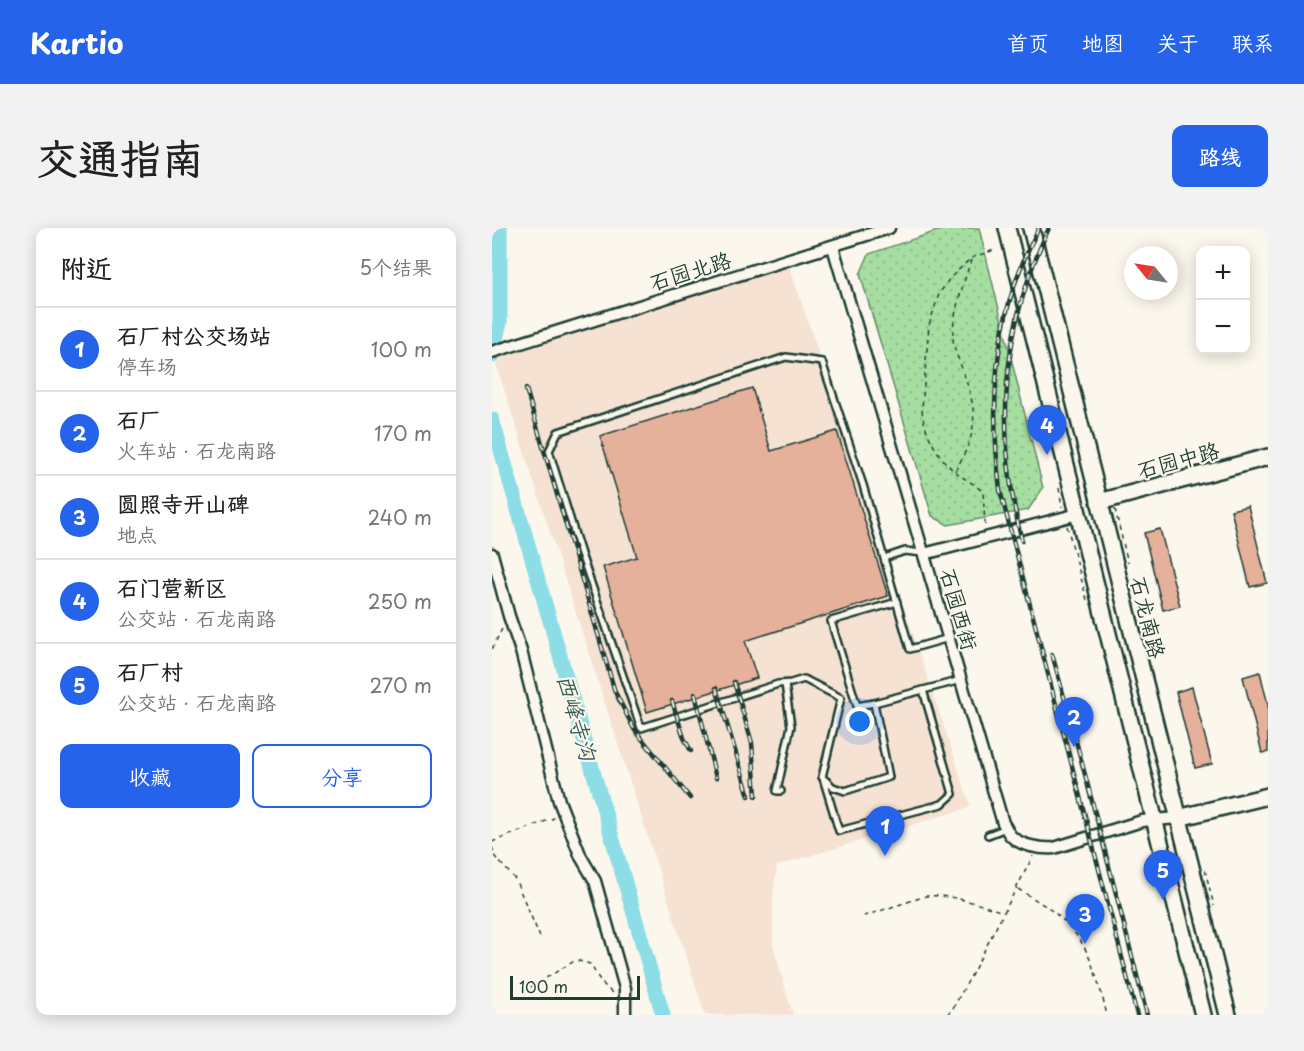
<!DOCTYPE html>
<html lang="zh">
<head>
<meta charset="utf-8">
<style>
  body { margin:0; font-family:"Playpen Sans","LXGW WenKai TC",sans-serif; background:#f2f2f2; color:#222 }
  .controls { position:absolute; right:18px; top:18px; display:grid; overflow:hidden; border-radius:12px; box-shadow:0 3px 15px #0003 }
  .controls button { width:54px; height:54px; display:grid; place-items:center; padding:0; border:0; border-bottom:2px solid #e0e0e0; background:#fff; color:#222; font:30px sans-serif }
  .compass { position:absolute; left:632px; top:18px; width:54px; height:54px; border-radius:50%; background:#fff; box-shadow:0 3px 15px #0003; rotate:300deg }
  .scale { position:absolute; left:18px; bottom:15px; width:130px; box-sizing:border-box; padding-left:6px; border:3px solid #1f3d34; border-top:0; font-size:16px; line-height:21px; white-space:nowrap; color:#1f3d34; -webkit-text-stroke:4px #fbf7ec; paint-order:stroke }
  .you { position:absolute; left:368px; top:494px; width:21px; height:21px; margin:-15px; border:4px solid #fff; border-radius:50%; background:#1a73e8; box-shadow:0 0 0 9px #1a73e833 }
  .badge { display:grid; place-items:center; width:39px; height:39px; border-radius:50%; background:#2563eb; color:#fff; font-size:20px; font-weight:700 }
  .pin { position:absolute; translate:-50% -50px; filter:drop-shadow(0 2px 3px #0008) }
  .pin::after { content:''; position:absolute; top:32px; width:21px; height:18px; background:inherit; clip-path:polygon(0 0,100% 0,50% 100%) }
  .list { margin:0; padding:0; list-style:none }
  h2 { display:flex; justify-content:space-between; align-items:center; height:78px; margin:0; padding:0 24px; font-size:26px }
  h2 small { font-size:20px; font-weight:400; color:#767676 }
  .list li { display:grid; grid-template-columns:39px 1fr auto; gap:18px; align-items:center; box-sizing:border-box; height:84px; padding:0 24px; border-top:2px solid #e0e0e0 }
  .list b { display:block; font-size:22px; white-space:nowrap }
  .list p { margin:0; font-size:20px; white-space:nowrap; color:#767676 }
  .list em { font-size:20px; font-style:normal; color:#767676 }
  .actions { display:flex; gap:12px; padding:18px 24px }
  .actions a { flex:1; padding:14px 0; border:2px solid #2563eb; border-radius:12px; text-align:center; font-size:21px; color:#2563eb }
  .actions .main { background:#2563eb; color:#fff }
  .map { position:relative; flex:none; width:776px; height:787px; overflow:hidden; border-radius:12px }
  header { display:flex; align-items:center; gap:36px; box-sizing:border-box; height:84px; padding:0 30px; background:#2563eb; color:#fff }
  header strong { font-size:28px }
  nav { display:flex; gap:33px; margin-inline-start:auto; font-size:21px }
  .intro { display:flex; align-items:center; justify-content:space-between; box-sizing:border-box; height:144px; padding:0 36px }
  h1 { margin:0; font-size:42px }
  .button { padding:15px 27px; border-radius:12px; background:#2563eb; color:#fff; font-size:21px; font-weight:700 }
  main { display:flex; gap:36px; padding:0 36px }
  aside { flex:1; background:#fff; border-radius:12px; box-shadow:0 3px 15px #0003 }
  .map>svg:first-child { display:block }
  .built { fill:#f5e2d3 }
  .park { fill:url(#park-dots); stroke:#628d6a; stroke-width:1.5 }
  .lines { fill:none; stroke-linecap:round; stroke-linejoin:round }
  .river { stroke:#8cdde5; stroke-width:15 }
  .building { fill:#e6b19a; stroke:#1f3d34; stroke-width:1.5 }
  .lane-casing { stroke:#1f3d34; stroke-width:10 }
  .street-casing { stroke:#1f3d34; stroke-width:15 }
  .secondary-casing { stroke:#1f3d34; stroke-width:20 }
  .path { stroke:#1f3d34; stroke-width:1.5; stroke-dasharray:4.5 4.5; stroke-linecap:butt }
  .lane { stroke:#fbf7ec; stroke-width:5 }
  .street { stroke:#fbf7ec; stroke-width:10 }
  .secondary { stroke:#fbf7ec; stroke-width:15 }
  .rail-casing { stroke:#1f3d34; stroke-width:4.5 }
  .rail { stroke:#fbf7ec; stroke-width:2; stroke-dasharray:7; stroke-linecap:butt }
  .labels { text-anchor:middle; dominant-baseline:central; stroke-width:4.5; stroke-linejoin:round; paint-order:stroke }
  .street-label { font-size:21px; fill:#1f3d34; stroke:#fbf7ec }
  .water-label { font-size:22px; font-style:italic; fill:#355d57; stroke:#fbf7ec }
</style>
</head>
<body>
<header>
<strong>Kartio</strong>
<nav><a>首页</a><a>地图</a><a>关于</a><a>联系</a></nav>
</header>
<div class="intro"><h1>交通指南</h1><a class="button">路线</a></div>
<main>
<aside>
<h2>附近<small>5个结果</small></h2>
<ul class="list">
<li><span class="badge">1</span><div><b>石厂村公交场站</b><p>停车场</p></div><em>100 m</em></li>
<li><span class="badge">2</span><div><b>石厂</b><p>火车站 · 石龙南路</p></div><em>170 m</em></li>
<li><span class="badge">3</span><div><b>圆照寺开山碑</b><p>地点</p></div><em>240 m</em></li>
<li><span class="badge">4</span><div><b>石门营新区</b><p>公交站 · 石龙南路</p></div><em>250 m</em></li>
<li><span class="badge">5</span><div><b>石厂村</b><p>公交站 · 石龙南路</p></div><em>270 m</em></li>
</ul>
<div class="actions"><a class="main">收藏</a><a>分享</a></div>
</aside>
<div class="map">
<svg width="776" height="787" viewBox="0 0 776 787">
  <defs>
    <pattern id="park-dots" width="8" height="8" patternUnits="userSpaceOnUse" patternTransform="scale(1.5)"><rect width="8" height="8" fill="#a6dda0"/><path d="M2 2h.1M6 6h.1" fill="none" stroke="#8ebf8a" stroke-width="1.8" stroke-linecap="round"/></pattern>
  </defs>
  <rect width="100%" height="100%" fill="#fbf7ec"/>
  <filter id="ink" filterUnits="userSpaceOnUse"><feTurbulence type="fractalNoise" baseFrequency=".0167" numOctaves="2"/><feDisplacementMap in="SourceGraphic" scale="12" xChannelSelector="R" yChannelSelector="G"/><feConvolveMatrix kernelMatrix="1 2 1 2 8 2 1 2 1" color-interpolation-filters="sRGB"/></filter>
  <g filter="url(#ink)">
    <path class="built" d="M296,34L479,579L285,638L281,669V717L301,787H213L2,130Z"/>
    <path class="park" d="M454,0H487L551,260L536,282L456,297L440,288L368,46L377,26Z"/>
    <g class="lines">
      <g class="river">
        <path d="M0,128L8,94V0"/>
        <path d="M0,191L171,787"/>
      </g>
    </g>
    <g class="building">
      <path d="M260,160L279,223L345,203L396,368L253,413L265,450L155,484L111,339L145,329L108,208Z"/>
      <path d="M756,278L775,355L758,359L739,282Z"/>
      <path d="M668,301L688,378L671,382L652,305Z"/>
      <path d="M768,444L776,477V524L770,525L751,449Z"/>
      <path d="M700,459L720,536L703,540L684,464Z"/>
    </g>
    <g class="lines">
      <defs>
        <g id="lane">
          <path d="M392,330L413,323L430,325"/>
          <path d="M457,410L418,421L371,257L330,134L294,129L66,204L57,223L89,326L149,500L286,456L299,455L312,451L349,470L330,549L341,559L353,563L397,549L382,475L469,452"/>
          <path d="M382,475L365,478L339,393L405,374"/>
          <path d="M331,550L347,603L450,576L461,566L431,462"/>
          <path d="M289,563H285L299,498L293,456"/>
          <path d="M496,607L514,600"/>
        </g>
        <g id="street">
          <path d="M341,19L511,595C514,599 516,605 519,608C529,618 549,621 562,620L650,593L686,590"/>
          <path d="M0,124L397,0"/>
          <path d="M0,326L17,388L29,423L67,573L89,629L103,653L133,760V787"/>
          <path d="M432,326L586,286"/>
        </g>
        <g id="secondary">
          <path d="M515,0L711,787"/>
          <path d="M539,0L736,787"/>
          <path d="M607,274L776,229"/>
          <path d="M686,590L776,568"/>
        </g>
      </defs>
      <use href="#lane" class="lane-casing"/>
      <use href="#street" class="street-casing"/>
      <use href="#secondary" class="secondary-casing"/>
      <g class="path">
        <path d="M463,243C487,202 486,185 470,141C467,131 461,120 461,110C460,86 472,55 479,32"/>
        <path d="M567,260L570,279"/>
        <path d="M623,281L636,335"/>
        <path d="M493,297L491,264C482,255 470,250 461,242C445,228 431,202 430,181L437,97L447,66L458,50L479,30L502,22"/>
        <path d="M575,298L595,372"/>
        <path d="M0,421L10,401"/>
        <path d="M0,614L62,590"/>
        <path d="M0,619L3,629L23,651L48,709"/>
        <path d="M713,642L722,678"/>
        <path d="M526,661C546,673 567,685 582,704C599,723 609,763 615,787"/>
        <path d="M372,688L434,668C460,666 486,676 511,684"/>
        <path d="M39,759L84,732L98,736L109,754L122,767"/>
        <path d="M455,787L461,780L480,746L541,628"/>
      </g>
      <use href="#lane" class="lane"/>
      <use href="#street" class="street"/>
      <use href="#secondary" class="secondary"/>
      <defs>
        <g id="rail">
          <path d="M547,0C502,84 497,170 508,262L645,787"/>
          <path d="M34,161L123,464L142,501L198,570"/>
          <path d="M530,313C503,206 509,100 557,0"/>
          <path d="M560,426C594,545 624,666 655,787"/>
          <path d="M242,454L260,515L264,568"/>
          <path d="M224,460L257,568"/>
          <path d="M203,466L224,550"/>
          <path d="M180,473L192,510L199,523"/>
        </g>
      </defs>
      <use href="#rail" class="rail-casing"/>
      <use href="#rail" class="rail"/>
    </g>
  </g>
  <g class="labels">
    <g class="street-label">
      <text transform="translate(198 42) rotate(-17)">石园北路</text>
      <text transform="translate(686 231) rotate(-15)">石园中路</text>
      <text transform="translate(468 381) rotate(74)">石园西街</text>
      <text transform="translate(657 389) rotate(76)">石龙南路</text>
    </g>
    <g class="water-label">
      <text transform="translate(86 489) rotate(74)">西峰寺沟</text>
    </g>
  </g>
</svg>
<div class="controls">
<button>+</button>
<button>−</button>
</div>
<svg class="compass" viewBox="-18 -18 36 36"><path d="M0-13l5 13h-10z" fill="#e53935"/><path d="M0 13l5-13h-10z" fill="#767676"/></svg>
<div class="scale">100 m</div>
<div class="you"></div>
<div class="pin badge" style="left:393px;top:628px">1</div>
<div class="pin badge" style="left:582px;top:519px">2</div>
<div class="pin badge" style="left:593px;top:716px">3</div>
<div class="pin badge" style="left:555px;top:227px">4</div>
<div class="pin badge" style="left:671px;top:672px">5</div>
</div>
</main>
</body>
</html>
